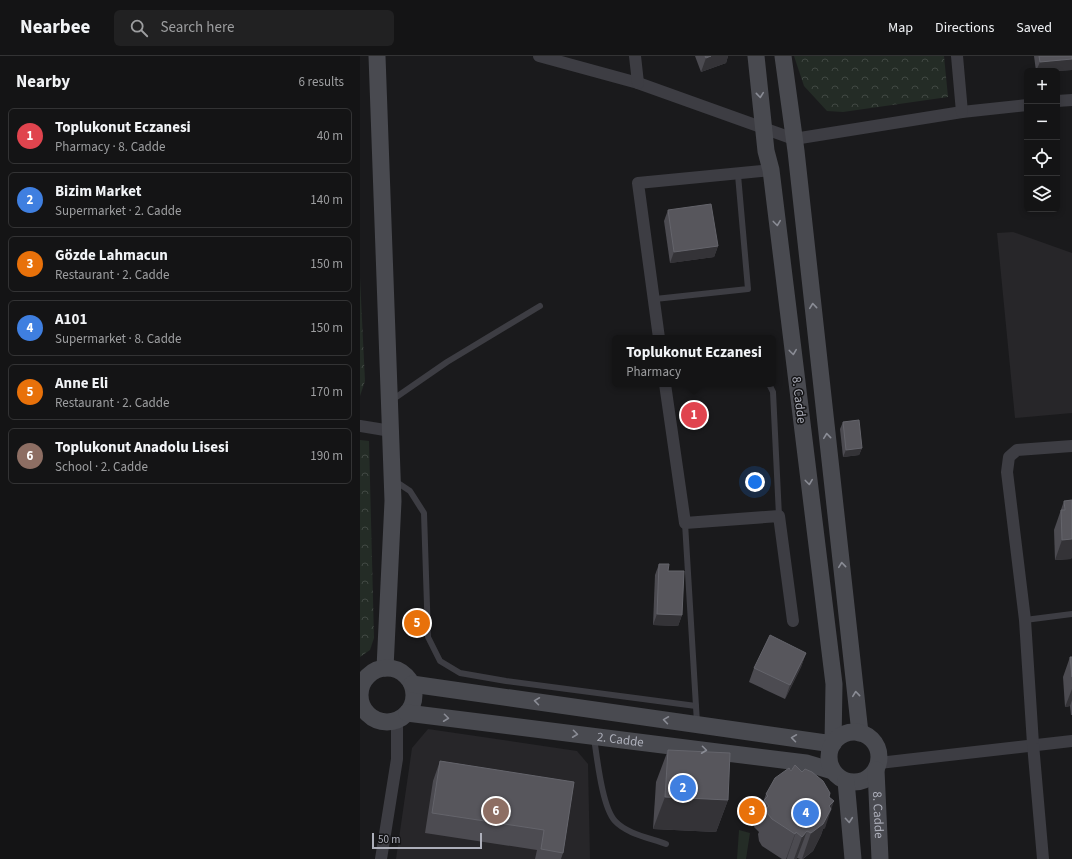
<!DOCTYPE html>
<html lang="en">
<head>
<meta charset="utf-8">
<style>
  body { margin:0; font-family:"Source Sans 3",sans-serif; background:#212122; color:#f1f3f6 }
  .controls { position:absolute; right:12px; top:12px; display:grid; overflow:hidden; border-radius:6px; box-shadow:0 2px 6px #0003 }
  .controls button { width:36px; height:36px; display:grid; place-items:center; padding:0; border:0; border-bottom:1px solid #333334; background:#141415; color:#f1f3f6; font:20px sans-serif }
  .scale { position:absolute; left:12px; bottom:10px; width:110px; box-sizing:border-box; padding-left:4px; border:2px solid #adafba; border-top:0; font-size:11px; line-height:14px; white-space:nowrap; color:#adafba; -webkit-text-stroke:3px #151517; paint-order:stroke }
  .you { position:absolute; left:395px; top:426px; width:14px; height:14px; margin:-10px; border:3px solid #fff; border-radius:50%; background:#1a73e8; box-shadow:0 0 0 6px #1a73e833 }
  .badge { display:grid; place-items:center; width:26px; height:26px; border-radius:50%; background:#ea580c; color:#fff; font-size:13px; font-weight:700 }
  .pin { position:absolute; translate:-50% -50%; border:2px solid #fff; box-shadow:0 1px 4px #0006 }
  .popup { position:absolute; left:252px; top:279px; width:164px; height:52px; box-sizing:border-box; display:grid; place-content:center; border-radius:6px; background:#141415; filter:drop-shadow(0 1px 3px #0005); font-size:13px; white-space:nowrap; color:#9d9ea0 }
  .popup b { font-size:15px; color:#f1f3f6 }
  .popup::after { content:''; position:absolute; left:50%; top:100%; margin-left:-8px; border:8px solid transparent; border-top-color:#141415 }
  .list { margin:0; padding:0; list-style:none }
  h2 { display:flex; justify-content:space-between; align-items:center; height:52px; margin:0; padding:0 16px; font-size:17px }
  h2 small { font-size:13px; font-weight:400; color:#9d9ea0 }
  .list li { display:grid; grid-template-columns:26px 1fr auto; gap:12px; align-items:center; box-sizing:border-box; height:56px; margin:0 8px 8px; padding:0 8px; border:1px solid #333334; border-radius:6px }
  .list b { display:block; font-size:15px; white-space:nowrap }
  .list p { margin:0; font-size:13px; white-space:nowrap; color:#9d9ea0 }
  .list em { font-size:13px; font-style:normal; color:#9d9ea0 }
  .icon { flex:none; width:22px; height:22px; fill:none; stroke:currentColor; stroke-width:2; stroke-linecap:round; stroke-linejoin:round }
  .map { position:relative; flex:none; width:712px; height:803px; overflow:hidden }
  header { display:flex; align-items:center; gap:24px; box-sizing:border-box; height:56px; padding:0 20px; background:#141415; border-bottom:1px solid #333334 }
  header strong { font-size:19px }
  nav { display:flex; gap:22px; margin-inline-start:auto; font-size:14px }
  .search { width:280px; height:36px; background:#212122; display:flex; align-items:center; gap:10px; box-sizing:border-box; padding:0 14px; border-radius:6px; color:#9d9ea0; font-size:15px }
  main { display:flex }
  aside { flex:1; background:#141415 }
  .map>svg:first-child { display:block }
  .built { fill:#272629 }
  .grass { fill:#242c26 }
  .forest { fill:url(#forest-crowns) }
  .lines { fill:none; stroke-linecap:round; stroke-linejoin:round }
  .lane { stroke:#3d3d43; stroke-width:6 }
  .street { stroke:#3d3d43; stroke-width:12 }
  .secondary { stroke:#494a50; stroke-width:17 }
  .wall { fill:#4c4b51 }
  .shaded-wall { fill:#343337 }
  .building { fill:#57565c; stroke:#64646b }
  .oneway { stroke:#8a8c95 }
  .labels { text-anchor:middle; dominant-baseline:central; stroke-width:3; stroke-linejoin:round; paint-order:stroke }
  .street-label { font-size:13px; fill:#adafba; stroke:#151517 }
</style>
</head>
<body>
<header>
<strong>Nearbee</strong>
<div class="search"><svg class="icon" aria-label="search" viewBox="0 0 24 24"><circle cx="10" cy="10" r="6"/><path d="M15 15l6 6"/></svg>Search here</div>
<nav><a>Map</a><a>Directions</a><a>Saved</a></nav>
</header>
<main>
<aside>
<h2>Nearby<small>6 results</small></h2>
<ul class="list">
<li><span class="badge" style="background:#e0444e">1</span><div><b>Toplukonut Eczanesi</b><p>Pharmacy · 8. Cadde</p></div><em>40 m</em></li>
<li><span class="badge" style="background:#3f7fe0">2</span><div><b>Bizim Market</b><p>Supermarket · 2. Cadde</p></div><em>140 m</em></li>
<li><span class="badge" style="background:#e8710a">3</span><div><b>Gözde Lahmacun</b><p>Restaurant · 2. Cadde</p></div><em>150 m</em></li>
<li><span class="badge" style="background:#3f7fe0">4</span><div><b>A101</b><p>Supermarket · 8. Cadde</p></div><em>150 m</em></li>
<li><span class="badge" style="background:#e8710a">5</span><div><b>Anne Eli</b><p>Restaurant · 2. Cadde</p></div><em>170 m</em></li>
<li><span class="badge" style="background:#8d6e63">6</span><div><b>Toplukonut Anadolu Lisesi</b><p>School · 2. Cadde</p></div><em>190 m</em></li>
</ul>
</aside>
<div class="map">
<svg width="712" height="803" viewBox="0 0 712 803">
  <defs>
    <pattern id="forest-crowns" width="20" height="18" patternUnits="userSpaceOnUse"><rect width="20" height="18" fill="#242c26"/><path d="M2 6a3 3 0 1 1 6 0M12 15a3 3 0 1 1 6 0" fill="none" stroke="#414843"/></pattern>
  </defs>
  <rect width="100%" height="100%" fill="#1a1a1c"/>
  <g class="built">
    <path d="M653,176L712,197V357L655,362L637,177Z"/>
    <path d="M68,673L217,695L228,708L230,803H36L52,692Z"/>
  </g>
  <path class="grass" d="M379,774L390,777L386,803H377Z"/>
  <g class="forest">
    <path d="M434,0H584L588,41L483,56L467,55L444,30Z"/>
    <path d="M0,222L5,325L0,340Z"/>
    <path d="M0,384L9,385L14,582L10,594L0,601Z"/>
  </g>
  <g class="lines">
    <g class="lane">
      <path d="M295,243L388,233L378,119"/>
      <path d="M409,328L413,336L419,460"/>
      <path d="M32,344L87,306L180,250"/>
      <path d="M35,425L50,435L64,457L68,581L80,605L100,617L146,625L336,650"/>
      <path d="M325,467L337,667"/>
      <path d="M665,564L712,558"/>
      <path d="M234,682C237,701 242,751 255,765C267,778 290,782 306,788"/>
    </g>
    <g class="street">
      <path d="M179,0L278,27L434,83L602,56L667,49"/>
      <path d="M275,0L278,27"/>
      <path d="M597,0L602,56"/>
      <path d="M697,45L712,44"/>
      <path d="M299,282L278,127L411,114"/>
      <path d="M305,328L325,467L419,460L433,565"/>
      <path d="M0,370L31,375"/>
      <path d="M519,707L712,685"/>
      <path d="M21,803L37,703V664"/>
      <path d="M683,803L673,688L665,564L647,416L649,401L657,394L712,390"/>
    </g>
    <g class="secondary">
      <path d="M17,0L33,445L25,612"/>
      <path d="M423,0L436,95L500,677"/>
      <circle cx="27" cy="639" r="27"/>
      <path d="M52,628L473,688L474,628L411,114L406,95L396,0"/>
      <path id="s1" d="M47,657L446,707L473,715"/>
      <circle cx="494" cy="701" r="25"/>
      <path id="s2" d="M516,714L520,803"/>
      <path d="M486,725L493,803"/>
    </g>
  </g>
  <g class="wall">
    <path d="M335,0H368L366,7L341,16Z"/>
    <path d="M674,0H712V14L695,15H676Z"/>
    <path d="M308,154L358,190L354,201L310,207L304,165Z"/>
    <path d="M483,366L502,392L499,399L483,401L480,373Z"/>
    <path d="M704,445L711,503L695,504L694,474Z"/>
    <path d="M299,508L308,515L322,559L318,570L293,569L295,519Z"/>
    <path d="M446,597L441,611L425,643L389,626L394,612Z"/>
    <path d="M710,601H712V659H711L710,650L705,651L703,621Z"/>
    <path d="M308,694L368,744L356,776L293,773L296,726Z"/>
    <path d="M80,705L214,726L203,797L201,803H175L177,794L65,777L73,725Z"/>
    <path d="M431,715L442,716L469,741L465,772L463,773L461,779L453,795L443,803H440L437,802L436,803H427V802L426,803H422L402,790L399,785L398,778L399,776L394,771L406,738Z"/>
  </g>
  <g class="shaded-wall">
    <path d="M351,0H368L366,7L341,16L346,2Z"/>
    <path d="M712,3V14L695,15H676L680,6Z"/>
    <path d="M358,190L354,201L310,207L314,196Z"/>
    <path d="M502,392L499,399L483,401L486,394Z"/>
    <path d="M712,483V502L711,503L695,504L702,484Z"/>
    <path d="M297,558L322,559L318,570L293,569Z"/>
    <path d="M446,597L441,611L425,643L430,629Z"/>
    <path d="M712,633V644L710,650L705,651Z"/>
    <path d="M305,741L368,744L356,776L293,773Z"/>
    <path d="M474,745L465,772L463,773L461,779L453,795L442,803L451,777L469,750Z"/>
    <path d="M447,775L437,802L436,803H434L442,781Z"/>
    <path d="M436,776L427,802L426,803L435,778Z"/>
  </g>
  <g class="building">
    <path d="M345,0H351L346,2Z"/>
    <path d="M679,0H712V3L680,6Z"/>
    <path d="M351,148L358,190L314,196L308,154Z"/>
    <path d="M499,364L502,392L486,394L483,366Z"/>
    <path d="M712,444V483L702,484L701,454H705L704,445Z"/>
    <path d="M299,508H309L308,515H324L322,559L297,558Z"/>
    <path d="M410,579L446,597L430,629L394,612Z"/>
    <path d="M710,601H712V621Z"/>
    <path d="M308,694L370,697L368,744L305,741Z"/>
    <path d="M80,705L214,726L203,797L181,793L184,774L72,757Z"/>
    <path d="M435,709L442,716L445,713L452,716L463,725L470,737L469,741L474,745L469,750L471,753L463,768L451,777L447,775L442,781L436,776L435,778L412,763L408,758L407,752L409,750L404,744L408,740L406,738L415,722L429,712L431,715Z"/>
  </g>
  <defs><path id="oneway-chevron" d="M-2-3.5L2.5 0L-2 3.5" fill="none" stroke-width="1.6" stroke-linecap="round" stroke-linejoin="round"/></defs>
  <g class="oneway">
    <use href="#oneway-chevron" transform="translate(400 39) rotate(84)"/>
    <use href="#oneway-chevron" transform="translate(417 167) rotate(83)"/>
    <use href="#oneway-chevron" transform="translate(453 250) rotate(-96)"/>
    <use href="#oneway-chevron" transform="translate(433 296) rotate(83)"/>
    <use href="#oneway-chevron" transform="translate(467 380) rotate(-96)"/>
    <use href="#oneway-chevron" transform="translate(449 426) rotate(83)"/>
    <use href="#oneway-chevron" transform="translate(482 509) rotate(-96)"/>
    <use href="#oneway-chevron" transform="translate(496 638) rotate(-96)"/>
    <use href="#oneway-chevron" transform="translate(177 645) rotate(-172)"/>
    <use href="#oneway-chevron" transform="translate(86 662) rotate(7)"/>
    <use href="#oneway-chevron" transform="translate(306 664) rotate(-172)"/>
    <use href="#oneway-chevron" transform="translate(215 678) rotate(7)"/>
    <use href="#oneway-chevron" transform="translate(434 682) rotate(-172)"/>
    <use href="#oneway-chevron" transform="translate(344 694) rotate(7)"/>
    <use href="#oneway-chevron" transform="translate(489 764) rotate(85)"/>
  </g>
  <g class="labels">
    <g class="street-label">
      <text transform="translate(439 344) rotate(83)">8. Cadde</text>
      <text stroke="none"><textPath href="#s1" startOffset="215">2. Cadde</textPath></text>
      <text stroke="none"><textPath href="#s2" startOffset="45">8. Cadde</textPath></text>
    </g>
  </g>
</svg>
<div class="controls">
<button>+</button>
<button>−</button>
<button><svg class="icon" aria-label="locate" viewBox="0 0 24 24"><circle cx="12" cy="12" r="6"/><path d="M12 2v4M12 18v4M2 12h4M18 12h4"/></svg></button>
<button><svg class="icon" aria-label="layers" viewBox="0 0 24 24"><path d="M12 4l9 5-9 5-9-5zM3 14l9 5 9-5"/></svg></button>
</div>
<div class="scale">50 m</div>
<div class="you"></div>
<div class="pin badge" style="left:334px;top:359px;background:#e0444e">1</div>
<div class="popup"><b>Toplukonut Eczanesi</b>Pharmacy</div>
<div class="pin badge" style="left:323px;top:732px;background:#3f7fe0">2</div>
<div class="pin badge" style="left:392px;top:755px;background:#e8710a">3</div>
<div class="pin badge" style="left:446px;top:757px;background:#3f7fe0">4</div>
<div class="pin badge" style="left:57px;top:567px;background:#e8710a">5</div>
<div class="pin badge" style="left:136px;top:755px;background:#8d6e63">6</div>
</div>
</main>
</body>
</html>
